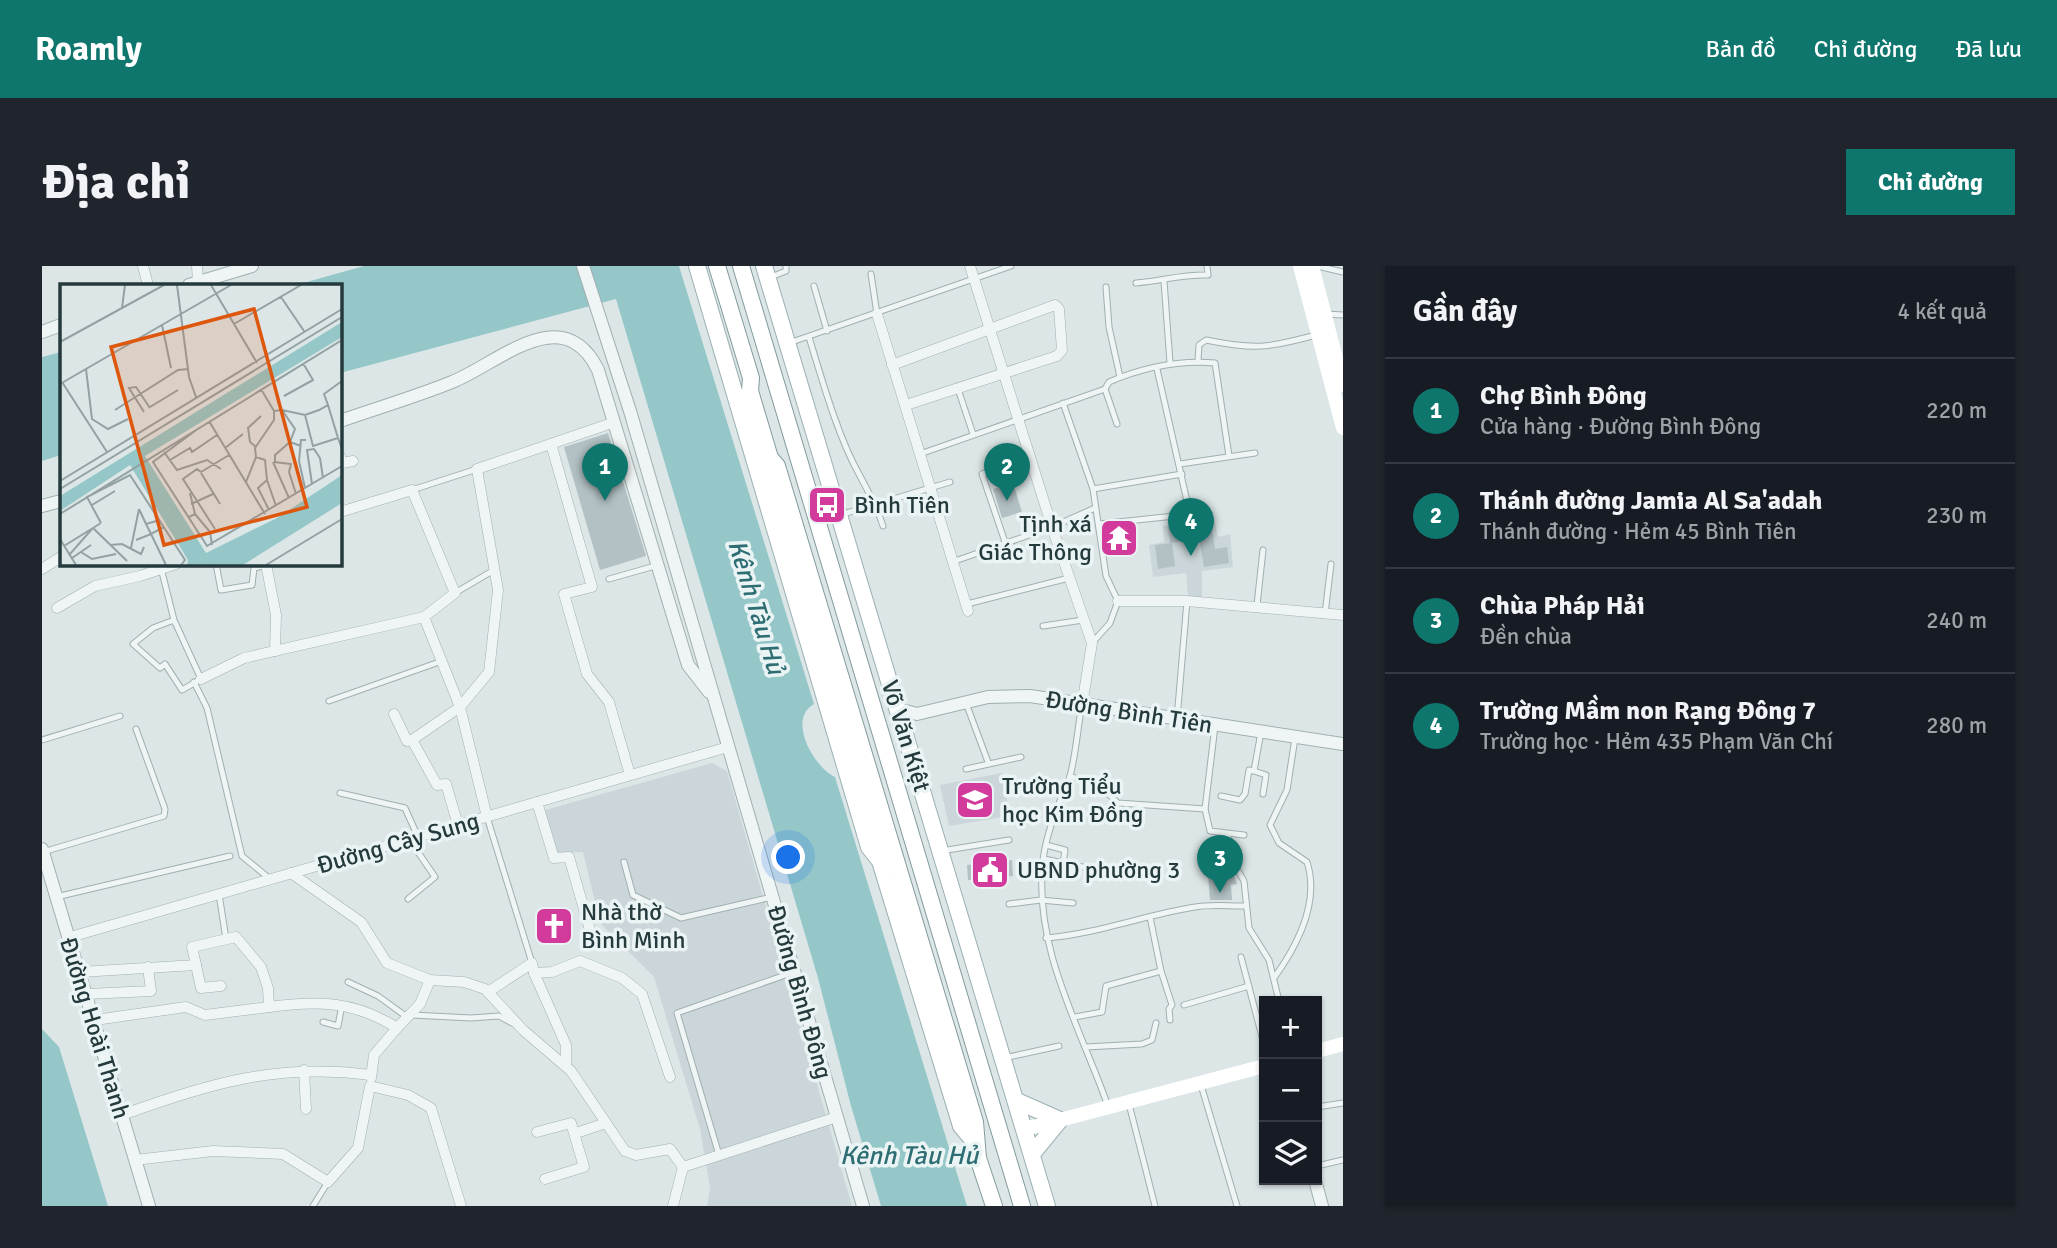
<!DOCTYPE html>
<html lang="vi">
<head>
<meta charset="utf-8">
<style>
  body { margin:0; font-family:Signika,sans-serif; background:#20242c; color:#f1f3f6 }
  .controls { position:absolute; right:21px; bottom:21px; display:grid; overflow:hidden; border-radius:0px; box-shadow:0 2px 5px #0004 }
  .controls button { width:63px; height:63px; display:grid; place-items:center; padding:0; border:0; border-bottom:2px solid #363941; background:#171b24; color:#f1f3f6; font:35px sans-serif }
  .you { position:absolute; left:747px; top:592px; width:24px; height:24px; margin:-18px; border:5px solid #fff; border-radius:50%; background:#1a73e8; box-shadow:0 0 0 10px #1a73e833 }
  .badge { display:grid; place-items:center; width:46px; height:46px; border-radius:50%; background:#0f766e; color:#fff; font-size:23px; font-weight:700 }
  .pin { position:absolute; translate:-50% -58px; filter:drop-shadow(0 2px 4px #0008) }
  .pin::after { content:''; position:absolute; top:37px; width:24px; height:21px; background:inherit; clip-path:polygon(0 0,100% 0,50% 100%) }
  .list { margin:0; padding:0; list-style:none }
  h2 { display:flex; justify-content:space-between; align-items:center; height:91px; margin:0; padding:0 28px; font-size:30px }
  h2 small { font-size:23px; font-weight:400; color:#9ea1a6 }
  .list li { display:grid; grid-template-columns:46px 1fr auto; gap:21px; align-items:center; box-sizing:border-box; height:105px; padding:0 28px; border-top:2px solid #363941 }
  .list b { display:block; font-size:26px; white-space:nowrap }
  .list p { margin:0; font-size:23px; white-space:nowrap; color:#9ea1a6 }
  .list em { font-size:23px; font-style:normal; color:#9ea1a6 }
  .icon { flex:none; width:38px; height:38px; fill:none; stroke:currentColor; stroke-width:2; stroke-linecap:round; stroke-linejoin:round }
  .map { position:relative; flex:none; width:1301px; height:940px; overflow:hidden; border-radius:0px }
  header { display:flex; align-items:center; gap:42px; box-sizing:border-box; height:98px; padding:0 35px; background:#0f766e; color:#fff }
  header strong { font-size:33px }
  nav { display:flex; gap:38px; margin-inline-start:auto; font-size:24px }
  .intro { display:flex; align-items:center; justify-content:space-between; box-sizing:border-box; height:168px; padding:0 42px }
  h1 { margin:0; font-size:49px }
  .button { padding:18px 32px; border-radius:0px; background:#0f766e; color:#fff; font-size:24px; font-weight:700 }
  main { display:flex; gap:42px; padding:0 42px }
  aside { flex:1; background:#171b24; border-radius:0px; box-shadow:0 2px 5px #0004 }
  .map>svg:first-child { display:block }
  .built { fill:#cad6d9 }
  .water { fill:#95c7c9 }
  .building { fill:#b3c1c4 }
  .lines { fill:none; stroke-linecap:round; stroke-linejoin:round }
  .service-casing { stroke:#a1afb1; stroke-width:7 }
  .minor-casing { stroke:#a1afb1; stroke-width:11 }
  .tertiary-casing { stroke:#a1afb1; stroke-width:14 }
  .primary-casing { stroke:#9bb0b3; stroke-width:18 }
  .trunk-casing { stroke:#839b9e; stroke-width:18 }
  .service { stroke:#eff4f5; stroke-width:5 }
  .minor { stroke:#eff4f5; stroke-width:10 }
  .tertiary { stroke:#eff4f5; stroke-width:12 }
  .secondary { stroke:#fff; stroke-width:14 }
  .primary { stroke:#fff; stroke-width:16 }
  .trunk { stroke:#fff; stroke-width:16 }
  .labels { text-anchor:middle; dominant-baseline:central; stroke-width:7; stroke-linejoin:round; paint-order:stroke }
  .poi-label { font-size:24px; fill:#253a3d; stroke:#ebf4f5; text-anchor:start }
  .street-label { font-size:24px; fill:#253a3d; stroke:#ebf4f5 }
  .water-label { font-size:26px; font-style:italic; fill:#2e6e73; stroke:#ebf4f5 }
  .inset-road { fill:none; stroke:#93a1a3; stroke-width:2 }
  .view { fill:#de570e; fill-opacity:0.15; stroke:#de570e; stroke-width:3.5 }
  .inset-edge { fill:none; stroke:#253a3d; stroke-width:3.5 }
</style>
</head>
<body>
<header>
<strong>Roamly</strong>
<nav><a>Bản đồ</a><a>Chỉ đường</a><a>Đã lưu</a></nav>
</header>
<div class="intro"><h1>Địa chỉ</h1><a class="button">Chỉ đường</a></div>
<main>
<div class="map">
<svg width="1301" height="940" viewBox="0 0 1301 940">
  <rect width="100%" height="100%" fill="#dce6e7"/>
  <g class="built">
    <path d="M1172,252L1176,271L1188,268L1191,301L1160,305V331H1146L1144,307L1111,311L1107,279L1122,276L1121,260Z"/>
    <path d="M670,497L685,505L810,940H665L668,922L658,863L612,711L558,657L541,586L514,587L503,544Z"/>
    <path d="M960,507L968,550L907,560L898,519Z"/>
  </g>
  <g class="water">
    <path d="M322,0H637L772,438C744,454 773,502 793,511L925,940H839L809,840L776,712L574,33L298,107V19H254Z"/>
    <path d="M19,86V189L0,195V91Z"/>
    <path d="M0,763L17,781L66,940H0Z"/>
  </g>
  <g class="building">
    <path d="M566,167L604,290L558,304L522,181Z"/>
    <path d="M971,217L980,246L960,252L951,223Z"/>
    <path d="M1169,255L1173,283L1185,281L1187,297L1162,301L1157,272L1128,277L1126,261Z"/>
    <path d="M1090,265L1091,276L1064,278L1063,268Z"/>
    <path d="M1130,277L1133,300L1116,303L1113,279Z"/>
    <path d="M970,594L971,610L926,614L925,599Z"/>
    <path d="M1191,607L1195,618L1189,619L1190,634H1168L1166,609Z"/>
  </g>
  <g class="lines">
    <defs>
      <g id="service">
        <path d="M1275,0L1301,6"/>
        <path d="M829,8L835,48"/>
        <path d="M729,11L744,5V0"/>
        <path d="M1122,15L1128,97"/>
        <path d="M1094,17C1119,15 1141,8 1166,9L1165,0"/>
        <path d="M772,20L785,65"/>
        <path d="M1064,21L1067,61L1078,111"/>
        <path d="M1285,48L1301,49"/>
        <path d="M767,71C780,114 796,171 818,210C827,227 835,241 841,260"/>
        <path d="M747,77L969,0"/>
        <path d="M1156,95L1157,79L1164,74C1213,84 1226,82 1274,69"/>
        <path d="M916,123L931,168"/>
        <path d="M1063,123L1075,158"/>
        <path d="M1021,137L1051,223L1064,310L1076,335L1068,357L1050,377"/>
        <path d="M878,188L1063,123L1067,116C1100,102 1137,94 1173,97L1187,190"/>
        <path d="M1138,198L1213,187"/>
        <path d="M956,203L940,208L963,276"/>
        <path d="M1051,223L1140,208"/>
        <path d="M370,224L435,203"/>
        <path d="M798,249L908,216"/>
        <path d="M1057,258L1142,249L1147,244L1115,103"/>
        <path d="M913,295L1010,261L1053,242"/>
        <path d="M174,298L179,324L210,319L212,302L225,299"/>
        <path d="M119,302L132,354L159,413L140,424L123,398L118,402L91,378L111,362L132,354"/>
        <path d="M567,313L613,300"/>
        <path d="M413,327L452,304"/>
        <path d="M925,338L1027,312"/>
        <path d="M1215,339L1221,284"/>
        <path d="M1283,348L1289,298"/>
        <path d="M1001,360L1041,354"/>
        <path d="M152,416L165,442L200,590L228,613"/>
        <path d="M287,435L400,395"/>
        <path d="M924,437L946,496"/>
        <path d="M1040,439C1036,458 1033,497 1027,513C1016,540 1005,564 1001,594C991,681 1038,761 1066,840"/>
        <path d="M1135,453L1145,335"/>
        <path d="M1173,460L1163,543L1168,565L1202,569"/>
        <path d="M0,474L78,450"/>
        <path d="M924,503L979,491"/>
        <path d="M1212,505L1224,509L1221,528"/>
        <path d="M1028,510L1060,522L1076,537L1163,543"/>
        <path d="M298,527L363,542L376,571"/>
        <path d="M1179,530L1198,534L1203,528L1207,504L1212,505L1219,466"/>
        <path d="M445,551L490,697"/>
        <path d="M1185,568L1195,603L1202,615L1207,662L1227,694L1237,735"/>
        <path d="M1004,579L1023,584L1021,597"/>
        <path d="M899,585L967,574"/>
        <path d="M1,586L122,550L123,543L94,463"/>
        <path d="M1002,593L1050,603"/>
        <path d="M582,596L591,629L639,652L730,631"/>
        <path d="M177,628L184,673"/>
        <path d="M14,631L188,590"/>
        <path d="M366,633L393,611L367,573"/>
        <path d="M967,638L999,634L1031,637"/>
        <path d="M1108,651L1119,705L1130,739L1127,743L1128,754"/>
        <path d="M1004,672C1055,668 1102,649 1153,641C1168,638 1186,640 1202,640"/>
        <path d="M1199,691L1222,778"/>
        <path d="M1232,712C1255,680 1278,636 1265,596L1237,577L1228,559L1245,524L1253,472"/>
        <path d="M306,716L336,730L365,751"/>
        <path d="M1142,739L1207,720"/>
        <path d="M370,749L429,752L457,750L470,757"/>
        <path d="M1033,751L1060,746L1064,720L1119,705"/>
        <path d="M281,756L296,760L300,739"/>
        <path d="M1044,781L1100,778L1110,774L1114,757"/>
        <path d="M962,792L1017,780"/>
        <path d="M1159,819L1195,940"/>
        <path d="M1087,838L1113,940"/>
        <path d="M1275,841L1301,837"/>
        <path d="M677,889L635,747L752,706"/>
        <path d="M1275,900L1301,894"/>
        <path d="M271,940L286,916"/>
      </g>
      <g id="minor">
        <path d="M101,0L106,19"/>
        <path d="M155,0L156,17"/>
        <path d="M928,0L1010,261L1050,377L1040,439"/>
        <path d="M835,48L926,345"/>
        <path d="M850,99L1013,39L1017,43L1020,84L1015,90L864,139"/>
        <path d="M509,178L550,321L522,328L545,408L567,436L588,509"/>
        <path d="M298,190L300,197L311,195"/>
        <path d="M224,298L234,349L233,385"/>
        <path d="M0,303L19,291"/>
        <path d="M1076,335H1145L1301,349"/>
        <path d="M15,342L53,320L98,310L134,298"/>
        <path d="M382,351L418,441L445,551"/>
        <path d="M159,413L202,392L382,351L413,327L370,224L298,246"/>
        <path d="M352,448L365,475L370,474L395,519L404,518L416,559"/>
        <path d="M370,474L418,441L447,406L456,324L435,203L570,157"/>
        <path d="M495,536L512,592L527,591L550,671"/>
        <path d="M25,672L686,481"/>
        <path d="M154,699L159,722L179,720"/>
        <path d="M38,706L154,699L150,681L194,671L219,701L226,722L227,741C275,734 313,735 355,762L378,738L388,714L345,697L319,656L249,607"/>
        <path d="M492,707L524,779V800"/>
        <path d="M388,714L422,716L443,723L481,764L529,805L583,885L594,889L628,883L641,901"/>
        <path d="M446,726L490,697L492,707L510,706L538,695L580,712L600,728L628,811"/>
        <path d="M45,728L109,725L106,701"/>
        <path d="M53,754L144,741L163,749L227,741"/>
        <path d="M262,804L264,843"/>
        <path d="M329,812L332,789L355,762"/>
        <path d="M80,849C168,817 235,797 329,809"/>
        <path d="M495,866L529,857L542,901L503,913"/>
        <path d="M534,867L564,857"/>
        <path d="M93,894L171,885L241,888L286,916L316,882L328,820L366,829L389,842L419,940"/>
        <path d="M631,940L641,901L795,851"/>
      </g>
      <g id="tertiary">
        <path d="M541,0L588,145L821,940"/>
        <path d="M147,19L210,0"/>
        <path d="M0,66L19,59"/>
        <path d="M298,155C335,142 373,131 410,116C457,97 521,33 556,104L646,399L667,426"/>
        <path d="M0,240L19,235"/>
        <path d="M856,443L875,448L946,431L988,430L1301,478"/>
        <path d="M0,583L107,940"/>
        <path d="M1273,914L1280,940"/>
      </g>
      <g id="primary">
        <path d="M655,0L827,581L838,595"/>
        <path d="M722,0L1005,940"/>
        <path d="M728,192L727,202L838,577V595L919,860L934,878"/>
        <path d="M975,835L1018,854L990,888"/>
      </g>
      <g id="trunk">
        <path d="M675,0L709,112L708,125L728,192L735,200L933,856L936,892L952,940"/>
        <path d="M699,0L980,940"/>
      </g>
    </defs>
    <use href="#service" class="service-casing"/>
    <use href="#minor" class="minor-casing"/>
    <use href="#tertiary" class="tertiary-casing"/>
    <use href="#primary" class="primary-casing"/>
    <use href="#trunk" class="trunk-casing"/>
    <use href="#service" class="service"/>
    <use href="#minor" class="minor"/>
    <use href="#tertiary" class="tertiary"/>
    <g class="secondary">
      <path d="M1258,0L1301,162"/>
      <path d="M1270,0L1301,119"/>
      <path d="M1275,785L1301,778"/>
      <path d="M989,861L1012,858L1018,854L1222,800"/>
    </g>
    <use href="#primary" class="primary"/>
    <use href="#trunk" class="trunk"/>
  </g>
  <defs>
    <symbol id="bus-square" viewBox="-11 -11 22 22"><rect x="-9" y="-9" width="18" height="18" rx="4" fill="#d23b9c" stroke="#ebf4f5"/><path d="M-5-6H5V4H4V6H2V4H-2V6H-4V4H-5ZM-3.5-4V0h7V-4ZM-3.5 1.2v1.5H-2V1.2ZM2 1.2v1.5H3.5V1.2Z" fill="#fff"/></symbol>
    <symbol id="temple-square" viewBox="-11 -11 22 22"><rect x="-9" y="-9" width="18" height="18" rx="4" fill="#d23b9c" stroke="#ebf4f5"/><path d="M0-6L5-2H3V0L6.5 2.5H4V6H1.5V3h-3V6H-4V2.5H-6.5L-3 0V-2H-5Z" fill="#fff"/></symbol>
    <symbol id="school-square" viewBox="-11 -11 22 22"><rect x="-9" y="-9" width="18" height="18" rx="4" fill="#d23b9c" stroke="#ebf4f5"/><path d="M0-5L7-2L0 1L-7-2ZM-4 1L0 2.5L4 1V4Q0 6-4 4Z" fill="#fff"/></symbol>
    <symbol id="civic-square" viewBox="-11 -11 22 22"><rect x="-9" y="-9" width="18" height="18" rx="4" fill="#d23b9c" stroke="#ebf4f5"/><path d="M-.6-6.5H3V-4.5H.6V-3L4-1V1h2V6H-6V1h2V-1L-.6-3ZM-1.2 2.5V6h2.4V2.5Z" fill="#fff"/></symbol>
    <symbol id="church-square" viewBox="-11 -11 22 22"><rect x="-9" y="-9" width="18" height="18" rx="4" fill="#d23b9c" stroke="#ebf4f5"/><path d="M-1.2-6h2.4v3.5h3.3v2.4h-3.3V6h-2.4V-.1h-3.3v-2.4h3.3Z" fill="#fff"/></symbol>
  </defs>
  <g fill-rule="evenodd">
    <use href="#bus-square" x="763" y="217" width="44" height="44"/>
    <use href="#temple-square" x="1055" y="250" width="44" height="44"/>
    <use href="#school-square" x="911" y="512" width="44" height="44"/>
    <use href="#civic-square" x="926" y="582" width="44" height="44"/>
    <use href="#church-square" x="490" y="638" width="44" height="44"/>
  </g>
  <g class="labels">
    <g class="poi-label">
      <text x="812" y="239">Bình Tiên</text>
      <text x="1050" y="258" text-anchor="end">Tịnh xá<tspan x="1050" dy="28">Giác Thông</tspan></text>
      <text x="960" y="520">Trường Tiểu<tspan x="960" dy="28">học Kim Đồng</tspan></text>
      <text x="975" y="604">UBND phường 3</text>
      <text x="539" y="646">Nhà thờ<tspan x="539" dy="28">Bình Minh</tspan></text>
    </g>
    <g class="street-label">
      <text transform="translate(1087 446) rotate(9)">Đường Bình Tiên</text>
      <text transform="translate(864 470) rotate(73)">Võ Văn Kiệt</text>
      <text transform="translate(356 577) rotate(-16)">Đường Cây Sung</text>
      <text transform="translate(758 726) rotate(74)">Đường Bình Đông</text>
      <text transform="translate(53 762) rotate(73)">Đường Hoài Thanh</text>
    </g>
    <g class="water-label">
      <text transform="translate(714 341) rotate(73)">Kênh Tàu Hủ</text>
      <text x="867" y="890">Kênh Tàu Hủ</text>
    </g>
  </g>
  <g transform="translate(18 18)">
    <rect width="282" height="282" fill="#dce6e7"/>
    <path d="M282,38V53L85,172L146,269L217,234L282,191V219L183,281H127L128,276L70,181L0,227V212Z" fill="#95c7c9"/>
    <path class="inset-road" d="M117,1L129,93L136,113M151,1L197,79M221,13L244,47M62,24L65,1M174,40L241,1M102,41L111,84M0,58L104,1M26,85L32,135L48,145L68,135M2,98L47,168M0,100L171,1M201,105L214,127L222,126M224,112L253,96L243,79M268,121L278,154M90,123L118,106M55,126L118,86L128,85M84,128L69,104L76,103L90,124M245,131L253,162L278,154L282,165M149,137L205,230M139,144L93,178L147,262L282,182M230,158L235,145L222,126L245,131L259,126L268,121L264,110L282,97M196,163L190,158L188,144L201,132M165,164L183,150M104,168L117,186L147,176L161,185M196,173L195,164L214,136V127M110,176L130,164L132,168L157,151M213,178L229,214M141,188L137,185L123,195L155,245M141,188L169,171M141,189L160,220M207,196L216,222M0,197L282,25M186,198L196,173L205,176L207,196L198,204L209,226M252,200L247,166L254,165L260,174L263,194M245,204L239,177L241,156H246M0,205L282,33M236,210L229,188L231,180L215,178V171L230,158L241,162M131,220L153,210M32,221L55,207M79,225L86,240L100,236M0,230L282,56M135,230L150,248L152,261M129,233L135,230L130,209M41,239L27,213L70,191L125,276L121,281M86,240L91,250L104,243M33,244L67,277M0,255L16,281M76,256L91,250L106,281M50,261L62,260L81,270L84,263M4,262L41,239M71,264L79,225M21,268L32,275L56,270M10,270L32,245M12,274L31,261M206,281L282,235"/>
    <path class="view" d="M194,25L247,223L104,261L51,63Z"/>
    <rect width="282" height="282" class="inset-edge"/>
  </g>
</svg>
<div class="controls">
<button>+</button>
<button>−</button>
<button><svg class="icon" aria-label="layers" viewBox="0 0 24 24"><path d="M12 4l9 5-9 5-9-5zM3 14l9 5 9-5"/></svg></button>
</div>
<div class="you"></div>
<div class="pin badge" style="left:563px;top:235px">1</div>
<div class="pin badge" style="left:965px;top:235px">2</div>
<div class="pin badge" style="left:1178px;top:627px">3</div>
<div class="pin badge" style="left:1149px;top:290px">4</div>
</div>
<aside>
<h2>Gần đây<small>4 kết quả</small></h2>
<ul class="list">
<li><span class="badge">1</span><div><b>Chợ Bình Đông</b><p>Cửa hàng · Đường Bình Đông</p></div><em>220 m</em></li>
<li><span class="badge">2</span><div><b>Thánh đường Jamia Al Sa'adah</b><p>Thánh đường · Hẻm 45 Bình Tiên</p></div><em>230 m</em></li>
<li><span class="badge">3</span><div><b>Chùa Pháp Hải</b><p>Đền chùa</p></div><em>240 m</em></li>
<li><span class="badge">4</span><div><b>Trường Mầm non Rạng Đông 7</b><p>Trường học · Hẻm 435 Phạm Văn Chí</p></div><em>280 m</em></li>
</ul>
</aside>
</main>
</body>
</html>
